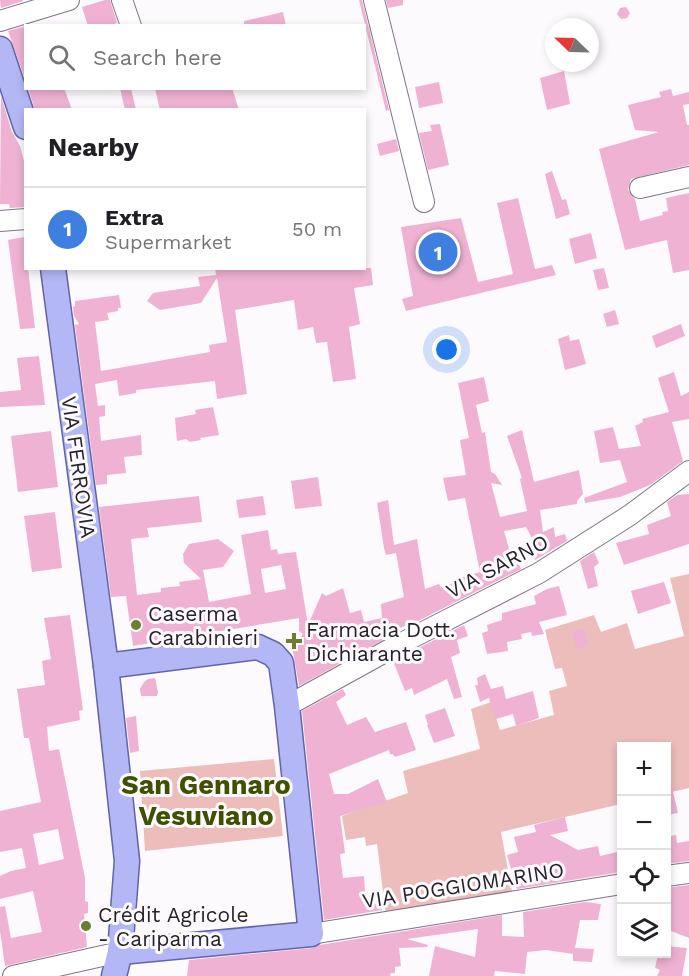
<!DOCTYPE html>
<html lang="en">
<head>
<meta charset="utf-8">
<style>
  body { margin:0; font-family:"Work Sans",sans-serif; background:#f2f2f2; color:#202124 }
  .controls { position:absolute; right:18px; bottom:18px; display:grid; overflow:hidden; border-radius:0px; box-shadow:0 3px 9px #0003 }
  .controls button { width:54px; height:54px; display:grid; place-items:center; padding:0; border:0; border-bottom:2px solid #e0e0e0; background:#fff; color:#202124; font:30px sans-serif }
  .compass { position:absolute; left:545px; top:18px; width:54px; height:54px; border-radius:50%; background:#fff; box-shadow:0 3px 9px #0003; rotate:293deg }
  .you { position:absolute; left:447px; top:350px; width:21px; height:21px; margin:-15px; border:4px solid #fff; border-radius:50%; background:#1a73e8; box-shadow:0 0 0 9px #1a73e833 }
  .badge { display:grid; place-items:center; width:39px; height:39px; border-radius:50%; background:#db2777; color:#fff; font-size:20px; font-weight:700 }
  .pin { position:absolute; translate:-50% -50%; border:3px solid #fff; box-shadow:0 2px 6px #0006 }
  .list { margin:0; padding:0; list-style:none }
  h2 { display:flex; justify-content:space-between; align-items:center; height:78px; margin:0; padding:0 24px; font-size:26px }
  h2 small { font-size:20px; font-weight:400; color:#757577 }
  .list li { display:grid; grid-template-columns:39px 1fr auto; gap:18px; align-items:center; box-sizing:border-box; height:84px; padding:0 24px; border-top:2px solid #e0e0e0 }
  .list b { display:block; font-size:22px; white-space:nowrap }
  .list p { margin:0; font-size:20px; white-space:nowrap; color:#757577 }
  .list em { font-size:20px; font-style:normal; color:#757577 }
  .icon { flex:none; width:33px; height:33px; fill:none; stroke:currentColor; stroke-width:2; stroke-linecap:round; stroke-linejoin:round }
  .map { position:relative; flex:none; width:689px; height:976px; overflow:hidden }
  .search { position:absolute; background:#fff; box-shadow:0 3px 9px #0003; left:24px; top:24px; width:342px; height:66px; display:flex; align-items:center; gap:15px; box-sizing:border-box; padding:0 21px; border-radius:0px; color:#757577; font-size:22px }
  .panel { position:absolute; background:#fff; box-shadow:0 3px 9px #0003; left:24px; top:108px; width:342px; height:162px; border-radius:0px }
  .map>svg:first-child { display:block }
  .green { fill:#ecbdbb }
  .building { fill:#efb2d2; fill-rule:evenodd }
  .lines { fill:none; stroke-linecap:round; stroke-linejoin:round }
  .minor-casing { stroke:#807687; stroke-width:22 }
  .major-casing { stroke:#6064a9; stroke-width:27 }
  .minor { stroke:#fff; stroke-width:20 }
  .major { stroke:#b3b7f5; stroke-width:24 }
  .poi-dot { fill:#6a7f30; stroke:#fdfafe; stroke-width:2 }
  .labels { text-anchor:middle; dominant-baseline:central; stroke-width:6; stroke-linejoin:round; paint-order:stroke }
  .street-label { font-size:21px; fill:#262229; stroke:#fdfafe }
  .poi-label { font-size:21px; fill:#262229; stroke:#fdfafe; text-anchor:start }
  .district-label { font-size:27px; font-weight:bold; fill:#3f5000; stroke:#fdfafe }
</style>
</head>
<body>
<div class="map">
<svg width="689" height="976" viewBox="0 0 689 976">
  <rect width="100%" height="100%" fill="#fdfafe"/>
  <g class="green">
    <path d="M689,574V788L667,793L666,746H622L621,804L501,832L513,897L386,915L377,844L366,846L365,837L346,840L342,816L408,793L403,771L480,749L471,709L491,702L500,730L554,715L549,691L567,686L562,668L555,669L545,630L594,615L601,632L627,623L635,649L684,636L670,578Z"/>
    <path d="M274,759L283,836L145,851L140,771Z"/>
  </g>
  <g class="building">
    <path d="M0,0H23V1L1,8Z"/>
    <path d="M105,0H110L117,23L108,26H88L82,7Z"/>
    <path d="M359,0H362L389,110L386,111Z"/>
    <path d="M386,0H403V5L388,8Z"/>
    <path d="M626,7L630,13L627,18L621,19L617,14L620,8Z"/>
    <path d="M283,12L286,26H244V21Z"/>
    <path d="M26,26V79H25L8,31Z"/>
    <path d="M564,71L570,104L547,110L540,78Z"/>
    <path d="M439,82L443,103L419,108L415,87Z"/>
    <path d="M28,88H64L72,110H35Z"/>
    <path d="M120,88H131L136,110H125Z"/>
    <path d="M155,88H232L239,110H160Z"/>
    <path d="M671,89L673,96L689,92V104L683,105L687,125H689V165L631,179L628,190L635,199L640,221L663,215L662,212L668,211L666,198L689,193V270L673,273L667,240L625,250L599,149L659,132L635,130L628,105L661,97L659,92Z"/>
    <path d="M1,96L12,132L20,146L26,169V207L10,208L9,204H0Z"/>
    <path d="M440,124L449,165L428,170L419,133L432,131L430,125Z"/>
    <path d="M396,139L399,151L380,156L377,144Z"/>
    <path d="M552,171L562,200L566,199L570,214L556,219L545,174Z"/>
    <path d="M518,198L535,269L552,265L556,275L406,311L402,299L413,296L401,227L461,218L478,282L513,274L497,203Z"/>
    <path d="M591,233L597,258L575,264L569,239Z"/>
    <path d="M24,237L26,268H28L35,328L20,329L8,240Z"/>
    <path d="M215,268H371L373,285L354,288L360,324L349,327L356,379L333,382L327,342L316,343L313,327L298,330L294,300L235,310L247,394L217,399L215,381L136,390V393L119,396L117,380L95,384L98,406L105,405V416L99,417L101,441L141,435L142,455L124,457L126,473L107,475V484L96,485L75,325L79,324L74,316L73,307L75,306V301L119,295L121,308H118V311L107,313L109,320L95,322L101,371L210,352L209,345L227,342L217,278L201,303L160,310L147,301L153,293L200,286L198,277L216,275Z"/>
    <path d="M604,268L609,288L598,290L593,270Z"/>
    <path d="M615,310L619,324L607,327L603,314Z"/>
    <path d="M681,324L685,336L656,348L652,336Z"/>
    <path d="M569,335L570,341L579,339L586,364L565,370L558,339Z"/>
    <path d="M39,356L45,405L0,407V392L21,390L17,358Z"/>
    <path d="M674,372L681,396L689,392V419L672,422L683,461L650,485L620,497L585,503L584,498L627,482L620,460L600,463L594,431L613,427L619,449L641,446L635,426L643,422L642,419L669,412L658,378Z"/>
    <path d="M484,377L489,401L476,405L482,433L485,432L491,472L495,474L502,485L491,483L500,517L527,511L520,479L522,478L507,436L522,430L534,482L579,470L583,494L577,501V504L540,510L543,532L554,527L555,537L565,534L567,541L535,560L531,546L535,544L526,527L504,531L513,563L518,561L521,569L416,622L397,629L398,632L299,686L292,646H295L303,634L299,631V618L133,646L126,596L111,597L99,507L199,496L202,522L147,528L149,537L131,539L137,595L161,592V588L180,586L179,582L201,579L184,563L183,554L189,544L218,539L234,551L223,567L203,570L209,602L251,594L241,535L268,530L271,550L277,549L278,554L296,552L308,625L322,593L326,596L343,588L350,613L361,610L364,622L382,618L381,604L404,597L396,553L386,555L384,548L377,503L388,500L394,545L417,539L425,589L439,584L441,587L461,581L460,578L480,572L465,498L448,501L443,478L466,475L460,440L469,438L458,383ZM281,565L286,589L265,593L261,569Z"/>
    <path d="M213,407L219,435L200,438L201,440L190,442L186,439L177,441L175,418L196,414L195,410Z"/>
    <path d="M51,431L58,487L18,492L11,436Z"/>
    <path d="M318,477L322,506L295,509L291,481Z"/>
    <path d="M689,494V544L624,565L616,543L649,534L647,525L671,516L667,502L677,495Z"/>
    <path d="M263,496L266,515L239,518L236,500Z"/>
    <path d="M55,512L62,568L32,572L24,516Z"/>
    <path d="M594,552L599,563L594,567L598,586L588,589L580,561Z"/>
    <path d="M664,582L671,603L638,614L631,591Z"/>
    <path d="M559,586L567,615L539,622L544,634L532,636L531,632L521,634L522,639L507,642L508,651L487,654L482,633L488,631L487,625L502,620V613L536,604L534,596L547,589Z"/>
    <path d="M70,615L83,710L79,711L80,720L47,727L49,751L59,749L85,878V901L88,902V913L84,914L87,947L5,966L0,931V907L5,906L11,938L42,932L33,891L0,899V876L11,871L26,868L22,848L0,852V811L41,802L29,738H24L17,689L45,685L42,661L51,659L44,618ZM58,829L64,859L39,865L33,834Z"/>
    <path d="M464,625L468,636L457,640L460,653L451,657L462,697L454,699L447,679L414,695L412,688L405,691L393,661Z"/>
    <path d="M583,628L588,645L577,649L572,632Z"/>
    <path d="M485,674L491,689L503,686L506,699L533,691L539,718L516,726L513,714L496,719L489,698L480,702L475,685H478L477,678Z"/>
    <path d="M155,678L158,692L157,696H141L140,689L144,682L148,679Z"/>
    <path d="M343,689L346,695L336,702L347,725L366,717L375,732L406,722L416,750L395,757L393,754H390L389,750L329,774L334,794H348L378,779L387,802L340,816L345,853L340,854L343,878L364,876L366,905L381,903L382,910L324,920L302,711Z"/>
    <path d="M445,708L455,736L434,743L427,725H428L425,715Z"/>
    <path d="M136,716L139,751L130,753L126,718Z"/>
    <path d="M666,783H671L678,813L666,815Z"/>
    <path d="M565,817L568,831L550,835L578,850L598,846L600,856L621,851V872L517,889L507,855L518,852L514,837L536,832L534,825Z"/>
    <path d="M676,835L677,843L689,841V861L666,864V837Z"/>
    <path d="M689,885V938L666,929V888Z"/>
    <path d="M585,902L601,904L598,920H580L575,948L594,949L592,962L573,961V954L546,950L527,952L525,974L495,971L494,976H429L435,946L475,957L478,929L407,939L428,945L427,947L399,948L401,966L395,967V973H391L390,976H187L189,960L312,948L320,945L502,915V936L524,937L523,912Z"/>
    <path d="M666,946L687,948L682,976H657L660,970L655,968L658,954H666Z"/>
  </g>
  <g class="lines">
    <defs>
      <g id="minor">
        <path d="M122,0L131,26"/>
        <path d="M374,0L424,202"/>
        <path d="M0,21L69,0"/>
        <path d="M640,188L689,177"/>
        <path d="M0,221L26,219"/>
        <path d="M287,706L394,647L539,573L630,515L689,471"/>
        <path d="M666,876L689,873"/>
        <path d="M311,934L622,884"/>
        <path d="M13,976L120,952"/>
      </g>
      <g id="major">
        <path d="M0,49L26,127"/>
        <path d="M53,268L106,666L127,861L120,952L114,976"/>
        <path d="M106,666L258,647L273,654L281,663L287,706L311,934L120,952"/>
      </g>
    </defs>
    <use href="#minor" class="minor-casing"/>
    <use href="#major" class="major-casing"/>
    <use href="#minor" class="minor"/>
    <use href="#major" class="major"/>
  </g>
  <g class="poi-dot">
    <circle cx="136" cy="625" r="6"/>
    <path d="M291 632h6v6h6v6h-6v6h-6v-6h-6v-6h6z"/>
    <circle cx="86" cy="926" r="6"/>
  </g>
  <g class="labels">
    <g class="street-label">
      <text transform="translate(79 467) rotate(82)">VIA FERROVIA</text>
      <text transform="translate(497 566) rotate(-28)">VIA SARNO</text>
      <text transform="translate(463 885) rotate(-9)">VIA POGGIOMARINO</text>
    </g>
    <g class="poi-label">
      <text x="148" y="613">Caserma<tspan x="148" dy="24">Carabinieri</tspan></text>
      <text x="306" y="629">Farmacia Dott.<tspan x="306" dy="24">Dichiarante</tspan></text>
      <text x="98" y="914">Crédit Agricole<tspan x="98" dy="24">- Cariparma</tspan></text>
    </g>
    <g class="district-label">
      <text x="206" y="785">San Gennaro<tspan x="206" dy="31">Vesuviano</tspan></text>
    </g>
  </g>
</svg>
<div class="controls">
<button>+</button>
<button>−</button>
<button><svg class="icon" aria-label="locate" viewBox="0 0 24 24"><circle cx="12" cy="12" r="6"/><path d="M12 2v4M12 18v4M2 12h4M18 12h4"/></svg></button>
<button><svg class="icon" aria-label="layers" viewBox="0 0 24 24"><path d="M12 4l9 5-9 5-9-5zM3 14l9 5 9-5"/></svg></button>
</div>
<svg class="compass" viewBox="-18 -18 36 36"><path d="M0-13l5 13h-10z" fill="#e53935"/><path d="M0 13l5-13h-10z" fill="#757577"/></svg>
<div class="you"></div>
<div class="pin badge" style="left:438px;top:252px;background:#3f7fe0">1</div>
<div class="search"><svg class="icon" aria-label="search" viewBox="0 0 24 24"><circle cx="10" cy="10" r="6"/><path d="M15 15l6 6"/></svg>Search here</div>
<section class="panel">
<h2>Nearby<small></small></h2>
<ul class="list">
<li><span class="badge" style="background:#3f7fe0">1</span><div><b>Extra</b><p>Supermarket</p></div><em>50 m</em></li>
</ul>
</section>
</div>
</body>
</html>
